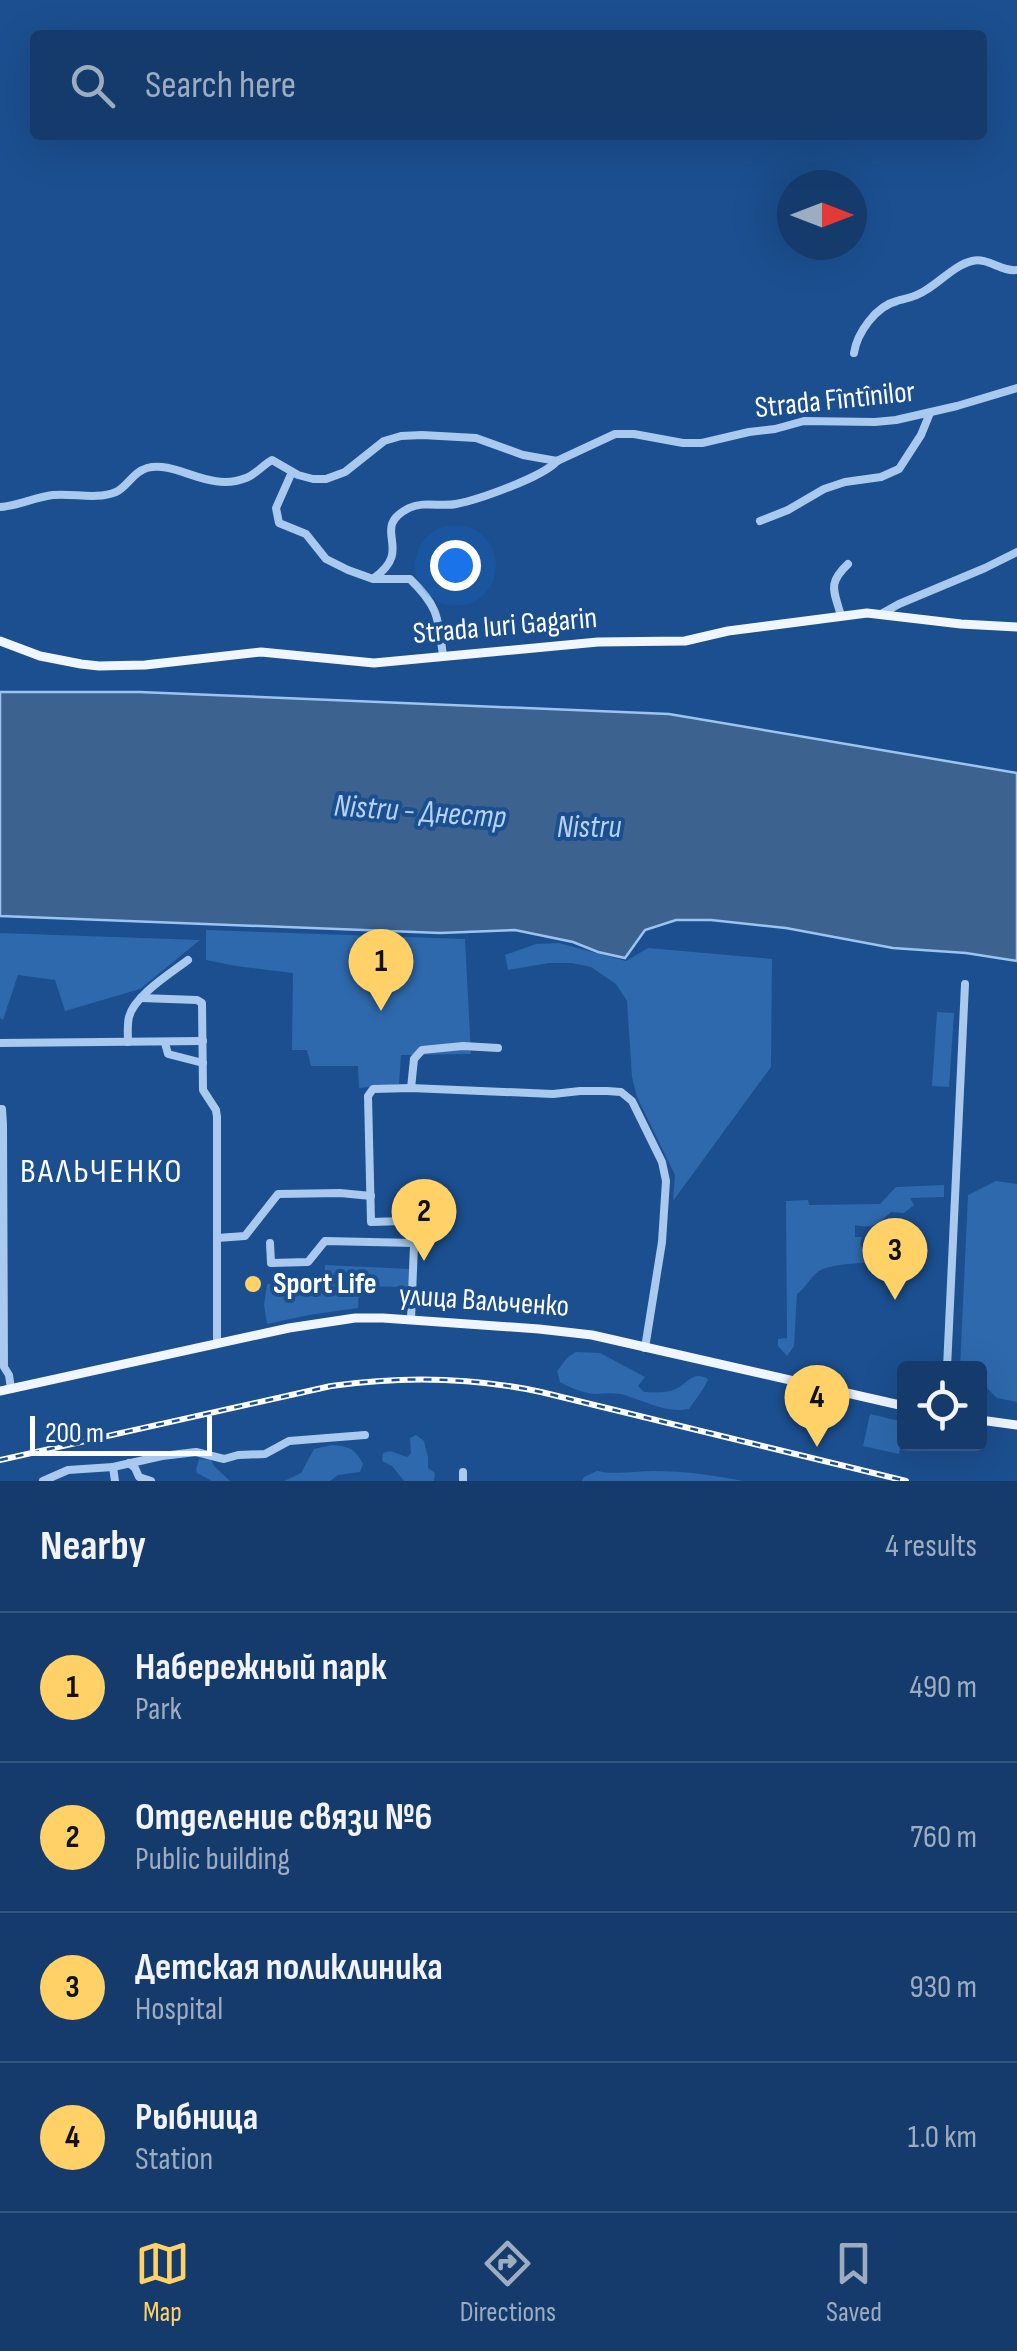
<!DOCTYPE html>
<html lang="en">
<head>
<meta charset="utf-8">
<style>
  body { margin:0; font-family:"Sofia Sans Condensed",sans-serif; background:#214673; color:#f1f3f6 }
  .controls { position:absolute; right:30px; bottom:30px; display:grid; overflow:hidden; border-radius:10px; box-shadow:0 10px 40px #0002 }
  .controls button { width:90px; height:90px; display:grid; place-items:center; padding:0; border:0; border-bottom:2px solid #33557e; background:#143b6b; color:#f1f3f6; font:50px sans-serif }
  .compass { position:absolute; left:777px; top:170px; width:90px; height:90px; border-radius:50%; background:#143b6b; box-shadow:0 10px 40px #0002; rotate:90deg }
  .scale { position:absolute; left:30px; bottom:25px; width:182px; box-sizing:border-box; padding-left:10px; border:5px solid #fff; border-top:0; font-size:28px; line-height:35px; white-space:nowrap; color:#fff; -webkit-text-stroke:8px #1b4f8f; paint-order:stroke }
  .you { position:absolute; left:455px; top:565px; width:35px; height:35px; margin:-25px; border:8px solid #fff; border-radius:50%; background:#1a73e8; box-shadow:0 0 0 15px #1a73e833 }
  .badge { display:grid; place-items:center; width:65px; height:65px; border-radius:50%; background:#ffd166; color:#111; font-size:32px; font-weight:700 }
  .pin { position:absolute; translate:-50% -82px; filter:drop-shadow(0 2px 5px #0008) }
  .pin::after { content:''; position:absolute; top:52px; width:35px; height:30px; background:inherit; clip-path:polygon(0 0,100% 0,50% 100%) }
  .list { margin:0; padding:0; list-style:none }
  h2 { display:flex; justify-content:space-between; align-items:center; height:130px; margin:0; padding:0 40px; font-size:42px }
  h2 small { font-size:32px; font-weight:400; color:#9dadc1 }
  .list li { display:grid; grid-template-columns:65px 1fr auto; gap:30px; align-items:center; box-sizing:border-box; height:150px; padding:0 40px; border-top:2px solid #33557e }
  .list b { display:block; font-size:38px; white-space:nowrap }
  .list p { margin:0; font-size:32px; white-space:nowrap; color:#9dadc1 }
  .list em { font-size:32px; font-style:normal; color:#9dadc1 }
  .icon { flex:none; width:55px; height:55px; fill:none; stroke:currentColor; stroke-width:2; stroke-linecap:round; stroke-linejoin:round }
  .map { position:relative; flex:none; width:1017px; height:1481px; overflow:hidden }
  .search { position:absolute; background:#143b6b; box-shadow:0 10px 40px #0002; left:30px; right:30px; top:30px; height:110px; display:flex; align-items:center; gap:25px; box-sizing:border-box; padding:0 35px; border-radius:10px; color:#9dadc1; font-size:38px }
  .sheet { height:730px; background:#143b6b }
  nav { display:flex; justify-content:space-around; align-items:center; box-sizing:border-box; height:140px; border-top:2px solid #33557e; background:#143b6b; font-size:28px; color:#9dadc1 }
  nav a { display:grid; justify-items:center; gap:5px }
  nav .on { color:#ffd166 }
  .map>svg:first-child { display:block }
  .green { fill:#2e69ad }
  .water { fill:#3c6290; stroke:#9cc4f0; stroke-width:2.5 }
  .lines { fill:none; stroke-linecap:round; stroke-linejoin:round }
  .minor { stroke:#a9c9ee; stroke-width:8 }
  .major { stroke:#f0f6ff; stroke-width:9 }
  .rail-casing { stroke:#fff; stroke-width:6 }
  .rail { stroke:#1b4f8f; stroke-width:2.5; stroke-dasharray:8; stroke-linecap:butt }
  .poi-dot { fill:#ffd166; stroke:#1b4f8f; stroke-width:4 }
  .labels { text-anchor:middle; dominant-baseline:central; stroke-width:8; stroke-linejoin:round; paint-order:stroke }
  .street-label { font-size:30px; fill:#fff; stroke:#1b4f8f }
  .poi-label { font-size:30px; font-weight:bold; fill:#fff; stroke:#1b4f8f; text-anchor:start }
  .water-label { font-size:32px; font-style:italic; fill:#b5d3f5; stroke:#1b4f8f }
  .quarter-label { font-size:35px; letter-spacing:2.5px; fill:#fff; stroke:#1b4f8f }
</style>
</head>
<body>
<div class="map">
<svg width="1017" height="1481" viewBox="0 0 1017 1481">
  <rect width="100%" height="100%" fill="#1b4f8f"/>
  <g class="green">
    <path d="M206,930L465,939L471,1054L401,1055L399,1084L359,1088L358,1066H311L307,1050H292L293,973L236,966L206,960Z"/>
    <path d="M0,933L200,940L140,989L65,1011L55,980L18,975L3,1020L0,1018Z"/>
    <path d="M559,943L626,961L648,948L772,959L771,1067L673,1201L675,1175L637,1097L632,1077L627,1001L616,984L591,967L572,963H549L508,970L505,955L536,944Z"/>
    <path d="M937,1012L954,1013L949,1087L932,1086Z"/>
    <path d="M996,1181L1017,1184V1402L997,1398L986,1387L980,1384V1368H960L968,1195Z"/>
    <path d="M944,1185V1197L910,1198L914,1205L904,1213L891,1212C876,1225 874,1229 855,1225V1237H862L860,1244L867,1256L883,1257V1235H890V1260C869,1264 835,1262 819,1271C810,1277 806,1288 797,1294L794,1346L787,1356L778,1346V1339L787,1338L786,1201L808,1200L809,1205L880,1204L896,1187Z"/>
    <path d="M325,1265L411,1269L410,1287L359,1286L358,1308L309,1315L267,1324L264,1305L267,1284L325,1282Z"/>
    <path d="M576,1352L600,1353L645,1377L638,1386L644,1392C652,1392 662,1393 670,1391C687,1388 690,1369 708,1379C705,1388 695,1400 689,1409C666,1414 643,1400 621,1394C612,1393 605,1393 597,1394C585,1394 571,1388 560,1382L557,1371L568,1357Z"/>
    <path d="M870,1414L904,1422L899,1454L863,1446Z"/>
    <path d="M416,1435L424,1441L428,1457V1468L435,1473L434,1481H404L392,1466L382,1461L383,1453L390,1451L407,1457L411,1453L410,1438Z"/>
    <path d="M332,1445C348,1446 356,1449 363,1464L360,1472L338,1475L330,1481H284L301,1473L314,1449Z"/>
    <path d="M199,1459L211,1460L214,1466L230,1481H212L197,1473L196,1469Z"/>
    <path d="M597,1471C616,1475 635,1471 654,1471C684,1471 713,1475 743,1481H582L584,1477Z"/>
  </g>
  <path class="water" d="M0,692H139L669,714L1017,773V961L966,953L893,948L786,928L711,920H676L645,930L625,958L598,952L573,942L515,930L440,933L0,916Z"/>
  <g class="lines">
    <g class="minor">
      <path d="M854,353C857,333 876,306 897,301C908,298 916,297 926,290C941,281 955,265 972,261C988,257 1001,272 1017,270"/>
      <path d="M292,472L276,508L279,523L306,534L326,559L348,570L373,579H410C439,607 438,618 443,656"/>
      <path d="M0,507C18,506 35,497 53,495C74,493 96,500 116,492C128,486 133,472 147,468C177,460 208,493 246,478C256,474 263,465 272,460L298,475L313,479H326L345,472L384,441L401,436L422,435L476,438L523,455L557,461L615,434H634L683,443H702L749,432L775,429L804,421L875,422L896,420L957,406L1017,388"/>
      <path d="M760,521L788,510L824,489L845,482L881,477L899,469L921,435L930,413"/>
      <path d="M374,578C416,548 368,529 409,508C424,501 441,507 456,504C478,500 543,477 557,461"/>
      <path d="M881,614L899,604L985,568L1017,552"/>
      <path d="M841,616C834,590 827,584 848,564"/>
      <path d="M141,998L197,1000L202,1003L203,1090L216,1110L217,1117V1343"/>
      <path d="M128,1042C128,1034 127,1025 129,1017C134,996 171,973 188,960"/>
      <path d="M0,1043L203,1041"/>
      <path d="M165,1043L168,1054L203,1063"/>
      <path d="M411,1088L414,1059L422,1050L463,1046L498,1048"/>
      <path d="M0,1109H2L3,1125L4,1367L9,1375L11,1389"/>
      <path d="M404,1221L371,1222L368,1096L373,1089L411,1088L553,1094L580,1091H607L621,1092L632,1101L662,1162L666,1181L662,1242L645,1348"/>
      <path d="M217,1238L245,1236L278,1194L340,1193L371,1196"/>
      <path d="M270,1243L271,1263L308,1262L325,1241L415,1243"/>
      <path d="M411,1319L415,1221"/>
      <path d="M947,1368L965,984"/>
      <path d="M129,1463L135,1468L139,1477L151,1481"/>
      <path d="M113,1467L162,1456L196,1452L224,1459L238,1455L265,1454L289,1441L365,1435"/>
      <path d="M43,1481L68,1470L113,1467L115,1481"/>
      <path d="M463,1481V1472"/>
    </g>
    <g class="major">
      <path d="M0,641L40,656L81,664L99,666L145,665L261,652L374,663L598,642L685,641L728,631L867,613L961,624L1017,627"/>
      <path d="M0,1391L289,1328L355,1318H383L539,1329L592,1335L904,1406"/>
      <path d="M980,1420L1017,1425"/>
    </g>
    <defs>
      <path id="rail" d="M0,1460L331,1386C401,1376 472,1377 541,1392L906,1481"/>
    </defs>
    <use href="#rail" class="rail-casing"/>
    <use href="#rail" class="rail"/>
  </g>
  <circle class="poi-dot" cx="253" cy="1284" r="10"/>
  <g class="labels">
    <g class="street-label">
      <text transform="translate(835 400) rotate(-6)">Strada Fîntînilor</text>
      <text transform="translate(505 626) rotate(-5)">Strada Iuri Gagarin</text>
      <text transform="translate(484 1301) rotate(4)">улица Вальченко</text>
    </g>
    <g class="poi-label">
      <text x="273" y="1284">Sport Life</text>
    </g>
    <g class="water-label">
      <text transform="translate(420 812) rotate(4)">Nistru - Днестр</text>
      <text x="589" y="827">Nistru</text>
    </g>
    <g class="quarter-label">
      <text x="102" y="1171">ВАЛЬЧЕНКО</text>
    </g>
  </g>
</svg>
<div class="controls">
<button><svg class="icon" aria-label="locate" viewBox="0 0 24 24"><circle cx="12" cy="12" r="6"/><path d="M12 2v4M12 18v4M2 12h4M18 12h4"/></svg></button>
</div>
<svg class="compass" viewBox="-18 -18 36 36"><path d="M0-13l5 13h-10z" fill="#e53935"/><path d="M0 13l5-13h-10z" fill="#9dadc1"/></svg>
<div class="scale">200 m</div>
<div class="you"></div>
<div class="pin badge" style="left:381px;top:1011px">1</div>
<div class="pin badge" style="left:424px;top:1261px">2</div>
<div class="pin badge" style="left:895px;top:1300px">3</div>
<div class="pin badge" style="left:817px;top:1447px">4</div>
<div class="search"><svg class="icon" aria-label="search" viewBox="0 0 24 24"><circle cx="10" cy="10" r="6"/><path d="M15 15l6 6"/></svg>Search here</div>
</div>
<section class="sheet">
<h2>Nearby<small>4 results</small></h2>
<ul class="list">
<li><span class="badge">1</span><div><b>Набережный парк</b><p>Park</p></div><em>490 m</em></li>
<li><span class="badge">2</span><div><b>Отделение связи №6</b><p>Public building</p></div><em>760 m</em></li>
<li><span class="badge">3</span><div><b>Детская поликлиника</b><p>Hospital</p></div><em>930 m</em></li>
<li><span class="badge">4</span><div><b>Рыбница</b><p>Station</p></div><em>1.0 km</em></li>
</ul>
</section>
<nav>
<a class="on"><svg class="icon" aria-label="map" viewBox="0 0 24 24"><path d="M3 6l6-2 6 2 6-2v14l-6 2-6-2-6 2zM9 4v14M15 6v14"/></svg>Map</a>
<a><svg class="icon" aria-label="directions" viewBox="0 0 24 24"><path d="M12 3l9 9-9 9-9-9zM9 14v-3h6M13 9l2 2-2 2"/></svg>Directions</a>
<a><svg class="icon" aria-label="saved" viewBox="0 0 24 24"><path d="M7 4h10v16l-5-4-5 4z"/></svg>Saved</a>
</nav>
</body>
</html>
